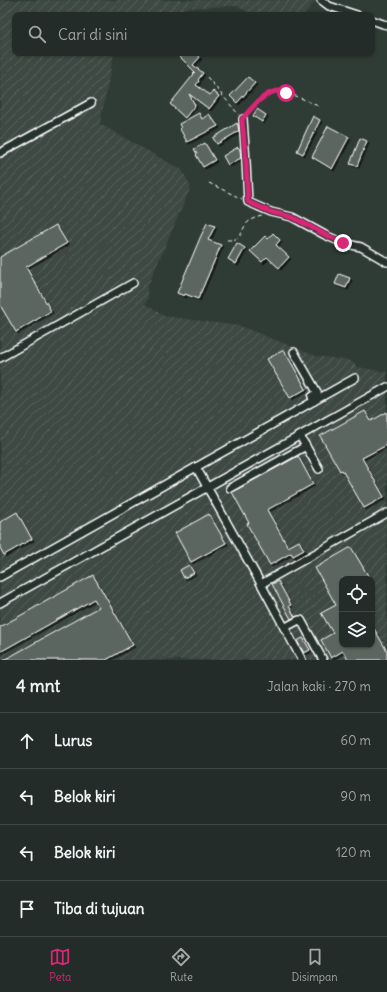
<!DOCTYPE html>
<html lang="id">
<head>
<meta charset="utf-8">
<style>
  body { margin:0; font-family:Delius,sans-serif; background:#2f3834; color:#f1f3f6 }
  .controls { position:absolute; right:12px; bottom:12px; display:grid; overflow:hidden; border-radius:8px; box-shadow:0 1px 3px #0004 }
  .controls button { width:36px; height:36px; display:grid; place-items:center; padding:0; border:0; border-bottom:1px solid #404845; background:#232c28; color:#f1f3f6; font:20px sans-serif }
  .stop { position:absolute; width:12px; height:12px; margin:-9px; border:3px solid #db2777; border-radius:50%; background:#fff }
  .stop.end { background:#db2777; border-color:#fff; box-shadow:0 1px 4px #0008 }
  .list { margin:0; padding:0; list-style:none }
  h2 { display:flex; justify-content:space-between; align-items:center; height:52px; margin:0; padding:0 16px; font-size:17px }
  h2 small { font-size:13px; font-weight:400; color:#a3a7a8 }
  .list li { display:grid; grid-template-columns:26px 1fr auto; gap:12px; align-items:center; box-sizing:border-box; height:56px; padding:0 16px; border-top:1px solid #404845 }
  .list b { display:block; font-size:15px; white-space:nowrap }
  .list em { font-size:13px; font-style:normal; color:#a3a7a8 }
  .icon { flex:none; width:22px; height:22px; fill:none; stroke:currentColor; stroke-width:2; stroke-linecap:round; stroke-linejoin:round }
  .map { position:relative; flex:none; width:387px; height:660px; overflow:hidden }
  .search { position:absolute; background:#232c28; box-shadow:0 1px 3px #0004; left:12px; right:12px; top:12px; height:44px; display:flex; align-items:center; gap:10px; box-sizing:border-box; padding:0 14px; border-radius:8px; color:#a3a7a8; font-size:15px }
  .sheet { height:276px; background:#232c28 }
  nav { display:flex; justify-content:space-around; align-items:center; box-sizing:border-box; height:56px; border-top:1px solid #404845; background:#232c28; font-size:11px; color:#a3a7a8 }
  nav a { display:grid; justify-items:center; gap:2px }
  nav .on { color:#db2777 }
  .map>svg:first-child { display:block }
  .industrial { fill:url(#industrial-furrows); fill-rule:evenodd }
  .building { fill:#5b6661; stroke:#fff; filter:url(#shadow) }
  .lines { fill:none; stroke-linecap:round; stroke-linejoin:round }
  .minor-casing { stroke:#fff; stroke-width:10 }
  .path { stroke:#fff; stroke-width:1; stroke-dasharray:4 3; stroke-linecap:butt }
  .minor { stroke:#26332d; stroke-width:7 }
  .route { stroke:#db2777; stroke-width:5 }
</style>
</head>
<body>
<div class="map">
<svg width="387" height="660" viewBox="0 0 387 660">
  <defs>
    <pattern id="industrial-furrows" width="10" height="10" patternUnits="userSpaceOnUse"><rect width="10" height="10" fill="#3c4842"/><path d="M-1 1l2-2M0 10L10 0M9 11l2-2" fill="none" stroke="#59635e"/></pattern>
    <filter id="shadow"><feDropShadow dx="2" dy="2" stdDeviation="0" flood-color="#0009"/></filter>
  </defs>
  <rect width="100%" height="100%" fill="#2f3b35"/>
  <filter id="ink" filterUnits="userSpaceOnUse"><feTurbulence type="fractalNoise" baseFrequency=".025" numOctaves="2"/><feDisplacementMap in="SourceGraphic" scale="8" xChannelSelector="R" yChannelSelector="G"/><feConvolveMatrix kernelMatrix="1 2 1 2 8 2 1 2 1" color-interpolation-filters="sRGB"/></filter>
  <g filter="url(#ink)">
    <path class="industrial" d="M0,0H316L304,15H255L236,6L186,8L176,15H15V53H114L100,124L182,170L191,187L147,288L148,298L145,304L164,316L240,326L316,356L350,360L357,367L387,372V660H0ZM342,579H372V645H342Z"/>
    <g class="building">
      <path d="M176,53H196L200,57L193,65L203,73L198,80L199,81L196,85L210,95L213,91L219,96L209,109L189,94L195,105L185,118L170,104L194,74H193L195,72Z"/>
      <path d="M248,77L255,83L237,103L230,96Z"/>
      <path d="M257,109L266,115L262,122L253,116Z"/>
      <path d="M199,113L202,119L209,114L218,126L187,142L180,129L181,128L179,124Z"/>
      <path d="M313,116L320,120L303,154L297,151Z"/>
      <path d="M237,123L238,126L239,131L217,144L213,138Z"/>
      <path d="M328,126L349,137L332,169L312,157Z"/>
      <path d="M360,138L367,141L357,166L350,164Z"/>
      <path d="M205,143L215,160L203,167L196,155L197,154L194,149Z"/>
      <path d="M238,147L240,150L241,158L228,165L223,156Z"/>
      <path d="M207,223L215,226L208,240L221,245L198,299L185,294L184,296L177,293L200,238Z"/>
      <path d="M56,225L67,243L26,267L51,311L16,332L0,305V257Z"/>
      <path d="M273,233L280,240L276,245L289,257L279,268L267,257L262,262L250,251L265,236L268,239Z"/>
      <path d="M237,243L245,248L236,264L228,259Z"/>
      <path d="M339,274L350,278L346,288L335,284Z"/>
      <path d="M284,350L306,389L290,398L267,359Z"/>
      <path d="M365,411L371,421L387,412V443L384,445L385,446L362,458L384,497L364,508L342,470L340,471L320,436Z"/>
      <path d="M298,456L313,484L267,510L288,547L299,541L304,550L293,556L291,553L270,565L247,524L249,523L232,492Z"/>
      <path d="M17,512L32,539L4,555L0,548V522Z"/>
      <path d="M209,514L226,543L191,562L175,533Z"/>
      <path d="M351,547L370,579H342V645H372V625L387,651V660H348L343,651L331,658L321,640L333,633L321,613L336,605L315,568Z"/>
      <path d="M189,565L194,573L184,578L180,570Z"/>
      <path d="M93,575L133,645L106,660H4L99,607L94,599L0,652V627Z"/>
      <path d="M278,581L291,605L289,606L295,617L291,619L272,584Z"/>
      <path d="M303,638L310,650L304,653L297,641Z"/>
    </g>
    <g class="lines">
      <defs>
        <g id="minor">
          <path d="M321,0L329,6L357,15"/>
          <path d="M372,20L383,24L387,25"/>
          <path d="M243,119L246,162L248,202L271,212L292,217L325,235L343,243L361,247L387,262"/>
          <path d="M0,153L91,103"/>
          <path d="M294,352L317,392V393L312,397L314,401"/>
          <path d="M0,358L133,283"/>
          <path d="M300,436L319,469"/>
          <path d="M196,467L261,584L302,660"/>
          <path d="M230,488L306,446"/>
          <path d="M0,577L355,378"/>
          <path d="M261,584L387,513"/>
          <path d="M0,603L387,387"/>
          <path d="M284,628L299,620H301L323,660"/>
        </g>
      </defs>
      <use href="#minor" class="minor-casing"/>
      <g class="path">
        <path d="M207,77L239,115"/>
        <path d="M247,114C255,105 263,95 274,92C285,89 309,102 320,107"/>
        <path d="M209,183L242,199"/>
        <path d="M227,240C244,240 239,233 247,223C251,219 257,218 262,216"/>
      </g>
      <use href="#minor" class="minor"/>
    </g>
  </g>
  <g class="lines" filter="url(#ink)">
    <path class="route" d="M286,93C284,92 282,91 280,91C265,90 251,109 242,119L246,162L248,202L271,212L292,217L326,235L343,243"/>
  </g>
</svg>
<div class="controls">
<button><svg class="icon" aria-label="locate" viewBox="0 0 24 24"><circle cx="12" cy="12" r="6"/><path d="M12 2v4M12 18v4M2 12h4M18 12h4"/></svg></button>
<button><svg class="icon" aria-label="layers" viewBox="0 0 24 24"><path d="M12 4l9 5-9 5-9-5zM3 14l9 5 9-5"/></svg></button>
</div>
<div class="stop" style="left:286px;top:93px"></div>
<div class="stop end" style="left:343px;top:243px"></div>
<div class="search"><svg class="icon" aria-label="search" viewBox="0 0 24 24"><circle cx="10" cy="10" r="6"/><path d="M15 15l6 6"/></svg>Cari di sini</div>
</div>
<section class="sheet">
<h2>4 mnt<small>Jalan kaki · 270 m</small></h2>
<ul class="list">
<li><svg class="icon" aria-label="ahead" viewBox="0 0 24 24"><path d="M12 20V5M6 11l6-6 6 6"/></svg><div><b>Lurus</b></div><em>60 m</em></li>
<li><svg class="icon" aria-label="left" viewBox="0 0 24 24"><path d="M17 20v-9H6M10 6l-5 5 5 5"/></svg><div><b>Belok kiri</b></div><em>90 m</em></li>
<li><svg class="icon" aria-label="left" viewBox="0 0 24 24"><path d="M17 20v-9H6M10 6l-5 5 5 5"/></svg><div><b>Belok kiri</b></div><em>120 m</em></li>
<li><svg class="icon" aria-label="arrive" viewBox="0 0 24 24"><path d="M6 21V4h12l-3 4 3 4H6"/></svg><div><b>Tiba di tujuan</b></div></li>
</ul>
</section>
<nav>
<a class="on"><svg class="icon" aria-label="map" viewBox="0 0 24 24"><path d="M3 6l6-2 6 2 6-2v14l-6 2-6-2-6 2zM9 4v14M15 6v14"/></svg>Peta</a>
<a><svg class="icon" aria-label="directions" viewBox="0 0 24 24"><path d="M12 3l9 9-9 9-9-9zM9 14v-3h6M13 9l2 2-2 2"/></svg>Rute</a>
<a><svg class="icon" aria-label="saved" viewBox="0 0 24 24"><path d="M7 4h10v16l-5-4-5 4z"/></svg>Disimpan</a>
</nav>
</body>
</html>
